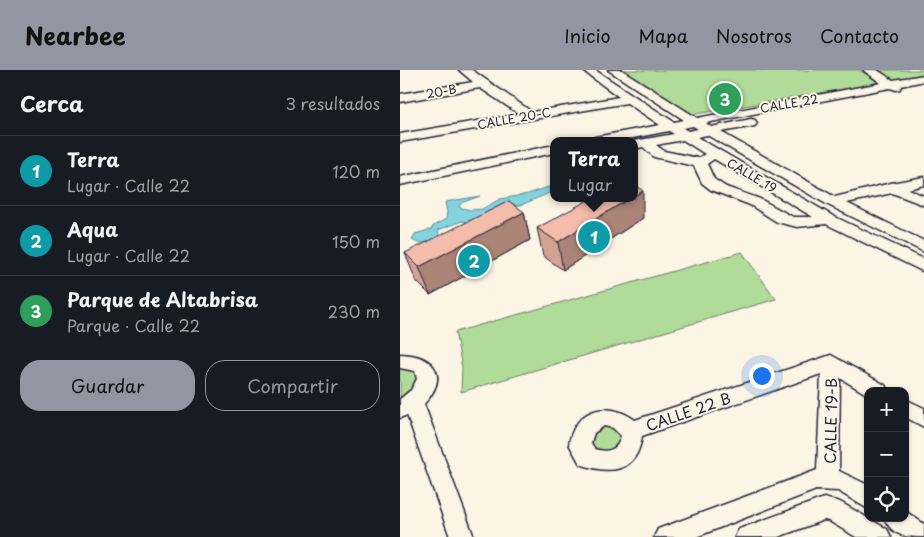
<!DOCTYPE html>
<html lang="es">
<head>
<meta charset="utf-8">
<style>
  body { margin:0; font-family:"Playpen Sans",sans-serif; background:#20242c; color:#f1f3f6 }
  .controls { position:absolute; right:15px; bottom:15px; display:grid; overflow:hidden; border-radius:10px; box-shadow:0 1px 4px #0004 }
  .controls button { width:45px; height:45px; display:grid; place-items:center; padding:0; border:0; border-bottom:1px solid #363941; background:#171b24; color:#f1f3f6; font:25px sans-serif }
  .you { position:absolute; left:361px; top:305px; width:18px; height:18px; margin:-12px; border:4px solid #fff; border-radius:50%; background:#1a73e8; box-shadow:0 0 0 8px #1a73e833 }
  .badge { display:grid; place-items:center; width:32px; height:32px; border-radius:50%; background:#9495a2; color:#fff; font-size:16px; font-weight:700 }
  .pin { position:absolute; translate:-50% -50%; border:2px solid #fff; box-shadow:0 1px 5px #0006 }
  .popup { position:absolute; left:150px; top:67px; width:88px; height:65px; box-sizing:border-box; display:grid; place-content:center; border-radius:10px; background:#171b24; filter:drop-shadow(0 1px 4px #0005); font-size:16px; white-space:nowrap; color:#9ea1a6 }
  .popup b { font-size:19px; color:#f1f3f6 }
  .popup::after { content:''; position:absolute; left:50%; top:100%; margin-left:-10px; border:10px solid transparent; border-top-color:#171b24 }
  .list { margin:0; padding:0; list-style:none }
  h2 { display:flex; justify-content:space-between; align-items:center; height:65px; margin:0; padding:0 20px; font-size:21px }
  h2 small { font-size:16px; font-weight:400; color:#9ea1a6 }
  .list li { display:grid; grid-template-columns:32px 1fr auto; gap:15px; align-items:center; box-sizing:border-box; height:70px; padding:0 20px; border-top:1px solid #363941 }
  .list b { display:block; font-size:19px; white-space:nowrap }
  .list p { margin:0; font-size:16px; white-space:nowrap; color:#9ea1a6 }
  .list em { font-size:16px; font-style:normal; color:#9ea1a6 }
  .actions { display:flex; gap:10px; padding:15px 20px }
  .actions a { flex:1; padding:11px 0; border:1px solid #9495a2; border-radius:20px; text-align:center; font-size:18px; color:#9495a2 }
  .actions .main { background:#9495a2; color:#111 }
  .icon { flex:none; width:28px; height:28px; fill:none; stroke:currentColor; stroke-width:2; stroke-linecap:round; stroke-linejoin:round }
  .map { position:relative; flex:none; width:524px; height:467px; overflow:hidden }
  header { display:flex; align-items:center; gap:30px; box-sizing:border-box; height:70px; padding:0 25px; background:#9495a2; color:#111 }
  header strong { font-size:24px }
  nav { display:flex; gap:28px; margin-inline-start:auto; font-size:18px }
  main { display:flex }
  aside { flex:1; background:#171b24 }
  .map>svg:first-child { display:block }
  .green { fill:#b1db98; stroke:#6a7e6a }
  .water { fill:#84d4df; stroke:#5d8d9d }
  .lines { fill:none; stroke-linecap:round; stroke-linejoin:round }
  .minor-casing { stroke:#22223b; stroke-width:3 }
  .minor { fill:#fcf5e5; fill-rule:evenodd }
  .wall { fill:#d2a292; stroke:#22223b }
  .shaded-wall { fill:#ab8477; stroke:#22223b }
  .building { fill:#f4bcaa; stroke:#22223b }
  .labels { text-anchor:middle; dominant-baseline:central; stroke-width:4; stroke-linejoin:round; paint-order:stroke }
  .far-street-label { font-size:12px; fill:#22223b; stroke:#fcf5e5 }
  .street-label { font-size:15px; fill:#22223b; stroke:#fcf5e5 }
</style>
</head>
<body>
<header>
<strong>Nearbee</strong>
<nav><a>Inicio</a><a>Mapa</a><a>Nosotros</a><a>Contacto</a></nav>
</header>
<main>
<aside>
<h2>Cerca<small>3 resultados</small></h2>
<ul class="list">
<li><span class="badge" style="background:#0f9aa8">1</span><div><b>Terra</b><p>Lugar · Calle 22</p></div><em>120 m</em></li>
<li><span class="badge" style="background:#0f9aa8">2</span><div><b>Aqua</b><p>Lugar · Calle 22</p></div><em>150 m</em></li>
<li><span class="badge" style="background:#2e9e5b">3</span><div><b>Parque de Altabrisa</b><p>Parque · Calle 22</p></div><em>230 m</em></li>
</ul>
<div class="actions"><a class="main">Guardar</a><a>Compartir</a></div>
</aside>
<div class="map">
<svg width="524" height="467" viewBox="0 0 524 467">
  <rect width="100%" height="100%" fill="#fcf5e5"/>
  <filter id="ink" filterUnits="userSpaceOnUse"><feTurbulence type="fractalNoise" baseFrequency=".02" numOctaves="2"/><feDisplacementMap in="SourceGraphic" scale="10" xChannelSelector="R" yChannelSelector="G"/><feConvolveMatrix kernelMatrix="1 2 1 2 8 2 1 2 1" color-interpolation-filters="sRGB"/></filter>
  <g filter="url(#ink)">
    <g class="green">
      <path d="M219,0H459L480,13L290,45Z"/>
      <path d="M477,0H524V6L496,11Z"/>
      <path d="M342,182L376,229L61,322L62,297L55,262Z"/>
      <path d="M0,298L10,299L14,302L17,311L11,321L0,328Z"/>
      <path d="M206,353L223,363L220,378L197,383L189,375V365Z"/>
    </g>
    <path class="water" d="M154,115V121L121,135L109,136L66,152L62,151L38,160L40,170C30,172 20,176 12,170L15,164L32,159L33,156L46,149L47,142L45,132L80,126L61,133L59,137L70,140L82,139L100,129L128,124Z"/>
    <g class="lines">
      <defs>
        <g id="minor">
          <path d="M59,0H72L132,42L219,27L182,0H195L274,52L284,50L208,0H222L297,48L481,13L463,0H477L493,10L524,5V11L501,16L500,19L496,20L490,18L306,53L311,57L351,49L355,50L357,53L355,56L321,62L435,127L491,113L524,107V115L508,119L524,126V135L492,123L447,133L524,171V182L428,135L307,65L297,67L433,146L524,189V202L426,154L397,157L377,152L350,135L311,120L302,113L294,96L254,87L243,77L234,79V71L274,64L269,61L217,71H189L195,67L260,55L227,33L0,72V64L119,44L80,18L0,32V24L73,12ZM293,56L298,59L288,61L283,58ZM283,70L305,84L298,88L264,81L256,75ZM314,89L413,147H393L360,129L326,117L314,109L308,96L307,94Z"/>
          <path d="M154,75V83L0,115V107Z"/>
          <path d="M0,284C35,285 50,306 24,334L74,467H50L7,345L0,348V329L11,320L17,309L15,301L0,298Z"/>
          <path d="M431,285L485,315L488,321H468V325L440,308L439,401L468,415V439L438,421L416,420L296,467H254L258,459L417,400L421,304L242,366C237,403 210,405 180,394L169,374C175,338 208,330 235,350ZM204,356L213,358L221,366C218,380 208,383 195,379L191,373L194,363Z"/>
          <path d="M505,329L524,338V357L505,347Z"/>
          <path d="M424,428L440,432L487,459L491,467H456L429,451L424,450L378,467H335L339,459Z"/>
          <path d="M505,441L524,454V467C506,467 493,467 484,448H505Z"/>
        </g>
      </defs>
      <use href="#minor" class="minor-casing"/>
      <use href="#minor" class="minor"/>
    </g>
    <g class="wall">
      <path d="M124,142L130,170L30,225L16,211L5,183Z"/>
      <path d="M243,148L163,200L143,186L137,158Z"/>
    </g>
    <g class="shaded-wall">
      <path d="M243,121V148L163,200L158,172L230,128H234V126Z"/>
      <path d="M124,142L130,170L30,225L19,197Z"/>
    </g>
    <g class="building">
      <path d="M234,114L243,121L234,126Z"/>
      <path d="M192,128H230L158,172L137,158Z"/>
      <path d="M109,131L124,142L19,197L5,183Z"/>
    </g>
  </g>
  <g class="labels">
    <g class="far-street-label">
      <text transform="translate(41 21) rotate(-10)">20-B</text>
      <text transform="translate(389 33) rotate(-10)">CALLE 22</text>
      <text transform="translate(114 48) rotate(-10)">CALLE 20-C</text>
      <text transform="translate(352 105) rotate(30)">CALLE 19</text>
    </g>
    <g class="street-label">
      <text transform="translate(288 341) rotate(-19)">CALLE 22 B</text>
      <text transform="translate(430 351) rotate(-89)">CALLE 19-B</text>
    </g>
  </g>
</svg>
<div class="controls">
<button>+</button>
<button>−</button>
<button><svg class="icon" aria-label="locate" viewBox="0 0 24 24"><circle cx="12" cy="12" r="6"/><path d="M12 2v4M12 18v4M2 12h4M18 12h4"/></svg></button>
</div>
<div class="you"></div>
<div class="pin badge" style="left:194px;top:167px;background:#0f9aa8">1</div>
<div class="popup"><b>Terra</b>Lugar</div>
<div class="pin badge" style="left:74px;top:191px;background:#0f9aa8">2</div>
<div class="pin badge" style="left:325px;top:29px;background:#2e9e5b">3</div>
</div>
</main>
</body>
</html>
